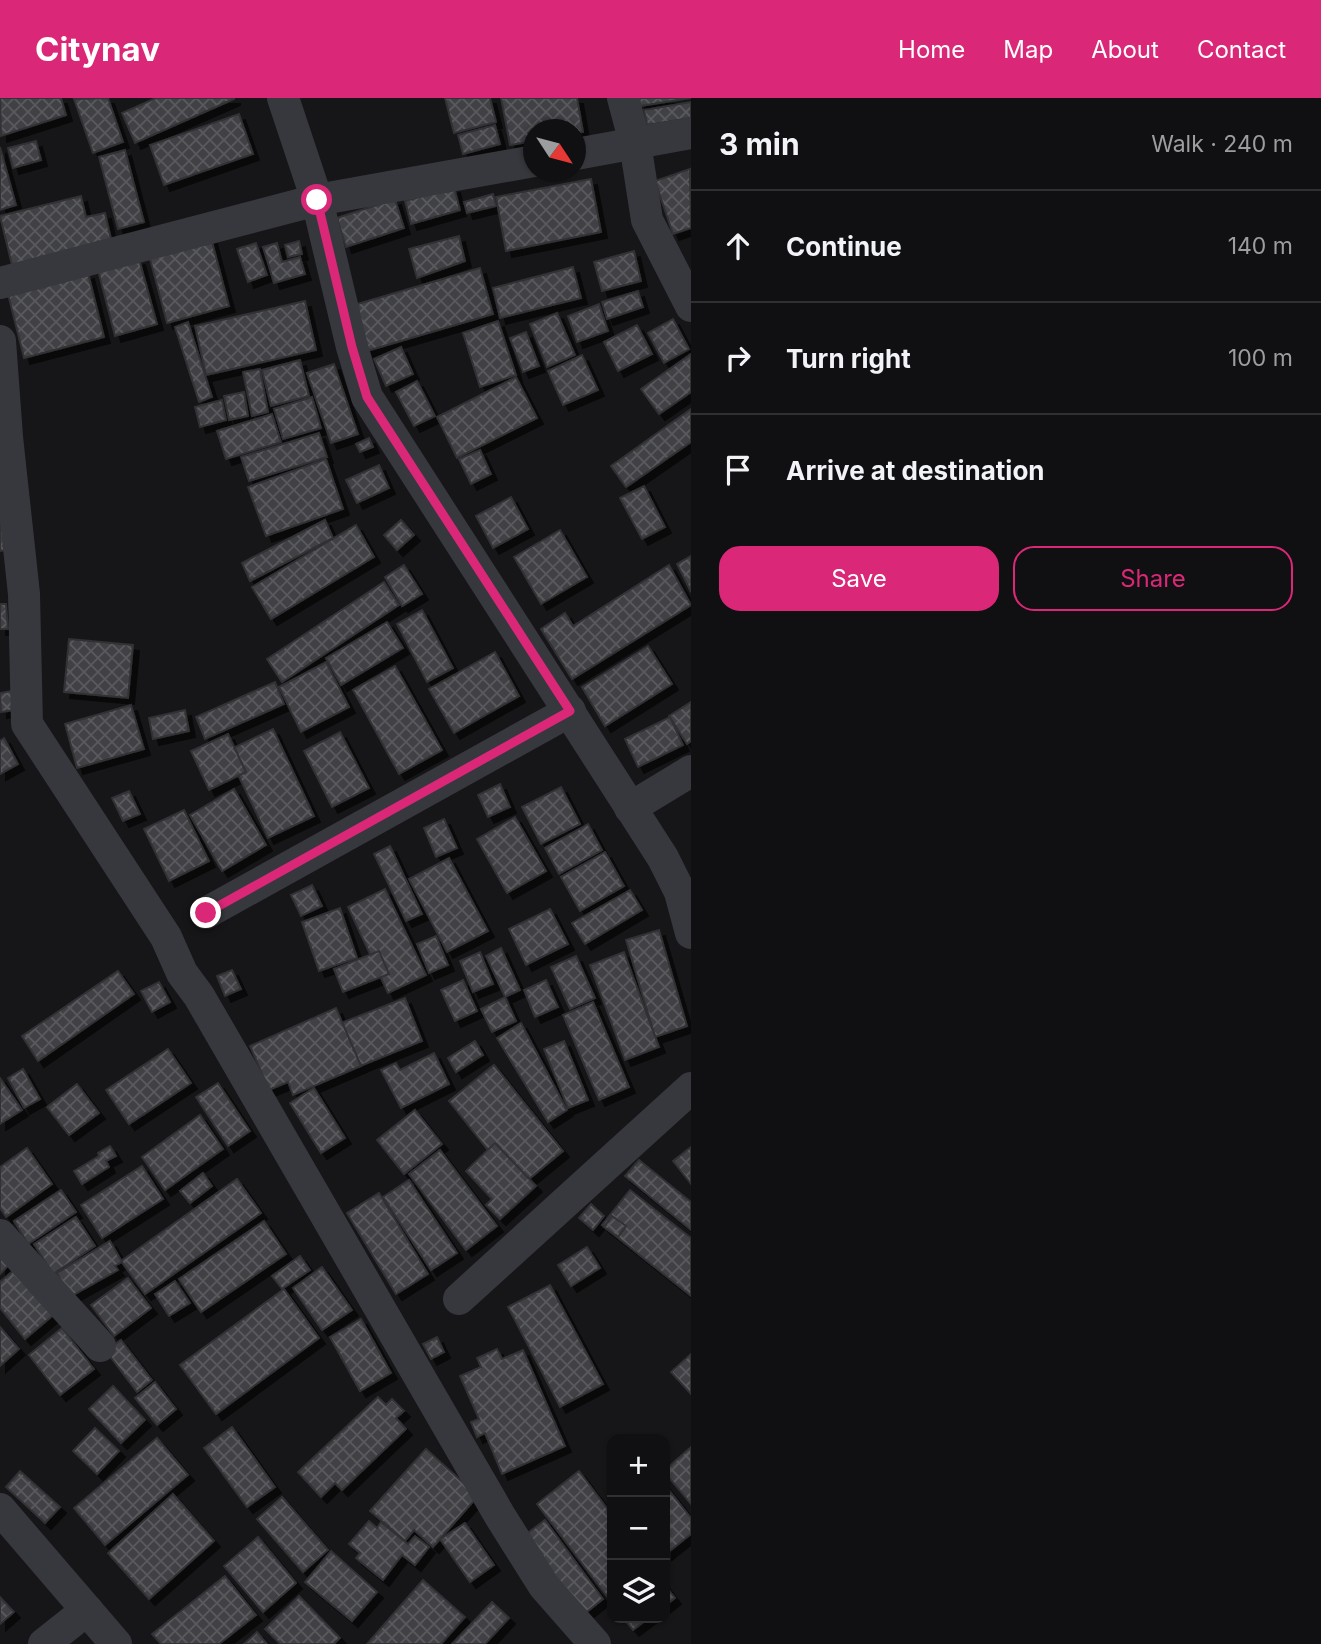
<!DOCTYPE html>
<html lang="en">
<head>
<meta charset="utf-8">
<style>
  body { margin:0; font-family:Inter,sans-serif; background:#1e1e20; color:#f1f3f6 }
  .controls { position:absolute; right:21px; bottom:21px; display:grid; overflow:hidden; border-radius:14px; box-shadow:0 2px 5px #0004 }
  .controls button { width:63px; height:63px; display:grid; place-items:center; padding:0; border:0; border-bottom:2px solid #303032; background:#101012; color:#f1f3f6; font:35px sans-serif }
  .compass { position:absolute; left:523px; top:21px; width:63px; height:63px; border-radius:50%; background:#101012; box-shadow:0 2px 5px #0004; rotate:126deg }
  .stop { position:absolute; width:21px; height:21px; margin:-16px; border:5px solid #db2777; border-radius:50%; background:#fff }
  .stop.end { background:#db2777; border-color:#fff; box-shadow:0 2px 7px #0008 }
  .list { margin:0; padding:0; list-style:none }
  h2 { display:flex; justify-content:space-between; align-items:center; height:91px; margin:0; padding:0 28px; font-size:30px }
  h2 small { font-size:23px; font-weight:400; color:#9c9d9f }
  .list li { display:grid; grid-template-columns:46px 1fr auto; gap:21px; align-items:center; box-sizing:border-box; height:112px; padding:0 28px; border-top:2px solid #303032 }
  .list b { display:block; font-size:26px; white-space:nowrap }
  .list em { font-size:23px; font-style:normal; color:#9c9d9f }
  .actions { display:flex; gap:14px; padding:21px 28px }
  .actions a { flex:1; padding:16px 0; border:2px solid #db2777; border-radius:21px; text-align:center; font-size:24px; color:#db2777 }
  .actions .main { background:#db2777; color:#fff }
  .icon { flex:none; width:38px; height:38px; fill:none; stroke:currentColor; stroke-width:2; stroke-linecap:round; stroke-linejoin:round }
  .map { position:relative; flex:none; width:691px; height:1546px; overflow:hidden }
  header { display:flex; align-items:center; gap:42px; box-sizing:border-box; height:98px; padding:0 35px; background:#db2777; color:#fff }
  header strong { font-size:33px }
  nav { display:flex; gap:38px; margin-inline-start:auto; font-size:24px }
  main { display:flex }
  aside { flex:1; background:#101012 }
  .map>svg:first-child { display:block }
  .building { fill:url(#building-cross-hatch); stroke:#303034; stroke-width:2; filter:url(#shadow) }
  .lines { fill:none; stroke-linecap:round; stroke-linejoin:round }
  .minor { stroke:#37383d; stroke-width:32 }
  .route { stroke:#db2777; stroke-width:9 }
</style>
</head>
<body>
<header>
<strong>Citynav</strong>
<nav><a>Home</a><a>Map</a><a>About</a><a>Contact</a></nav>
</header>
<main>
<div class="map">
<svg width="691" height="1546" viewBox="0 0 691 1546">
  <defs>
    <pattern id="building-cross-hatch" width="8" height="8" patternUnits="userSpaceOnUse" patternTransform="scale(1.75)"><rect width="8" height="8" fill="#404145"/><path d="M0 0l8 8M0 8l8-8" fill="none" stroke="#595a5e"/></pattern>
    <filter id="shadow"><feDropShadow dx="6" dy="6" stdDeviation="0" flood-color="#0009"/></filter>
  </defs>
  <rect width="100%" height="100%" fill="#161618"/>
  <g class="building">
    <path d="M0,0H61L66,17L1,38Z"/>
    <path d="M108,0L123,44L93,55L74,1Z"/>
    <path d="M156,0H234V1L135,45L122,15Z"/>
    <path d="M445,0H490L496,24L454,35Z"/>
    <path d="M501,0H577L583,34L576,35V32H534V43L510,47Z"/>
    <path d="M639,0H691L640,8Z"/>
    <path d="M691,4V20L647,27L644,12Z"/>
    <path d="M239,16L253,56L164,87L150,47Z"/>
    <path d="M495,27L500,46L463,56L458,37Z"/>
    <path d="M36,43L41,62L13,70L8,50Z"/>
    <path d="M0,49L16,107L0,112Z"/>
    <path d="M125,52L144,124L118,131L99,59Z"/>
    <path d="M690,71L691,130L673,136L655,83Z"/>
    <path d="M591,81L601,134L506,153L496,99Z"/>
    <path d="M454,89L460,112L411,126L405,103Z"/>
    <path d="M493,96L496,108L467,115L464,104Z"/>
    <path d="M81,98L86,119L105,115L111,141L12,167L0,118Z"/>
    <path d="M395,101L404,130L346,149L337,120Z"/>
    <path d="M459,138L465,163L417,180L409,151Z"/>
    <path d="M211,140L229,208L167,225L149,157Z"/>
    <path d="M299,143L302,156L288,159L285,147Z"/>
    <path d="M256,145L267,177L248,184L237,151Z"/>
    <path d="M277,145L282,164L300,159L305,176L274,185L263,149Z"/>
    <path d="M634,153L641,183L602,193L594,164Z"/>
    <path d="M139,161L157,226L115,238L98,172Z"/>
    <path d="M573,169L581,200L500,220L493,190Z"/>
    <path d="M480,170L493,216L367,253L354,207Z"/>
    <path d="M88,175L104,239L24,260L8,196Z"/>
    <path d="M638,193L643,209L607,221L602,204Z"/>
    <path d="M305,203L316,252L206,277L195,228Z"/>
    <path d="M599,206L608,233L577,244L568,218Z"/>
    <path d="M557,215L575,257L547,269L530,226Z"/>
    <path d="M673,221L689,251L664,265L648,235Z"/>
    <path d="M498,223L516,277L480,289L463,235Z"/>
    <path d="M188,224L212,299L199,304L175,229Z"/>
    <path d="M637,227L652,256L618,273L604,244Z"/>
    <path d="M526,234L539,268L523,274L510,240Z"/>
    <path d="M401,249L413,276L386,288L374,261Z"/>
    <path d="M691,256V294L659,316L641,291Z"/>
    <path d="M582,257L598,292L563,307L548,273Z"/>
    <path d="M300,262L309,298L271,308L262,272Z"/>
    <path d="M334,266L358,336L331,345L307,275Z"/>
    <path d="M260,271L268,314L252,318L243,274Z"/>
    <path d="M516,279L537,320L457,360L437,319Z"/>
    <path d="M417,283L435,318L414,328L396,294Z"/>
    <path d="M244,294L248,318L229,322L224,298Z"/>
    <path d="M312,299L321,330L283,341L274,311Z"/>
    <path d="M222,302L226,322L200,329L195,309Z"/>
    <path d="M691,311V344L626,389L611,368Z"/>
    <path d="M272,316L281,344L226,361L217,333Z"/>
    <path d="M319,335L327,359L249,383L241,359Z"/>
    <path d="M369,340L373,349L360,354L356,346Z"/>
    <path d="M480,352L491,376L471,386L459,361Z"/>
    <path d="M326,361L343,411L266,438L248,389Z"/>
    <path d="M379,367L389,390L357,405L346,382Z"/>
    <path d="M644,388L665,429L642,441L620,400Z"/>
    <path d="M511,399L528,431L493,450L476,418Z"/>
    <path d="M0,418L11,452L0,453Z"/>
    <path d="M325,422L333,440L250,483L242,465Z"/>
    <path d="M401,422L414,437L397,452L384,437Z"/>
    <path d="M356,427L374,459L271,521L252,489Z"/>
    <path d="M560,432L587,479L541,506L514,459Z"/>
    <path d="M691,458V494L677,466Z"/>
    <path d="M404,467L422,496L402,508L385,479Z"/>
    <path d="M669,467L691,507L572,581L541,531L565,515L573,528Z"/>
    <path d="M384,484L399,507L282,584L267,561Z"/>
    <path d="M0,506H6L8,531H0Z"/>
    <path d="M422,512L453,570L427,584L397,526Z"/>
    <path d="M387,524L403,550L341,587L326,560Z"/>
    <path d="M69,541L133,547L128,600L64,594Z"/>
    <path d="M648,548L672,586L605,628L582,589Z"/>
    <path d="M495,554L519,598L454,635L429,591Z"/>
    <path d="M326,564L349,609L301,634L279,589Z"/>
    <path d="M395,568L442,652L399,676L353,592Z"/>
    <path d="M275,584L284,606L205,641L196,619Z"/>
    <path d="M12,593L15,612L1,614L0,595Z"/>
    <path d="M691,604V643L687,646L669,618Z"/>
    <path d="M131,607L144,651L77,670L65,626Z"/>
    <path d="M185,612L189,633L153,641L149,620Z"/>
    <path d="M670,619L683,647L638,669L625,641Z"/>
    <path d="M273,631L314,718L268,740L227,653Z"/>
    <path d="M340,634L369,690L332,709L304,653Z"/>
    <path d="M228,636L246,674L209,692L191,653Z"/>
    <path d="M4,640L18,666L0,676V643Z"/>
    <path d="M500,686L510,709L488,719L478,697Z"/>
    <path d="M561,689L580,726L541,746L522,709Z"/>
    <path d="M234,691L266,747L222,773L190,717Z"/>
    <path d="M129,693L140,716L123,723L112,700Z"/>
    <path d="M184,712L209,763L169,783L144,731Z"/>
    <path d="M515,719L546,773L507,795L477,741Z"/>
    <path d="M444,721L457,750L436,759L424,730Z"/>
    <path d="M588,726L602,752L559,776L545,750Z"/>
    <path d="M390,748L422,816L406,823L374,756Z"/>
    <path d="M605,754L624,788L580,813L561,779Z"/>
    <path d="M449,760L488,833L447,854L409,781Z"/>
    <path d="M312,787L322,808L301,818L291,797Z"/>
    <path d="M385,791L426,877L388,895L348,809Z"/>
    <path d="M630,792L642,812L585,846L572,825Z"/>
    <path d="M340,810L357,860L319,873L302,824Z"/>
    <path d="M550,811L568,846L526,867L509,831Z"/>
    <path d="M659,832L687,928L655,939L626,842Z"/>
    <path d="M436,838L448,867L429,875L417,846Z"/>
    <path d="M501,850L520,892L505,899L486,858Z"/>
    <path d="M379,853L389,876L343,894L334,871Z"/>
    <path d="M480,854L493,886L473,894L460,863Z"/>
    <path d="M624,854L659,949L625,962L590,867Z"/>
    <path d="M576,858L595,900L570,911L551,869Z"/>
    <path d="M232,872L241,891L225,898L217,878Z"/>
    <path d="M118,873L134,896L38,963L22,938Z"/>
    <path d="M463,882L477,913L455,923L441,892Z"/>
    <path d="M546,882L558,909L535,919L524,892Z"/>
    <path d="M159,884L170,904L152,914L141,893Z"/>
    <path d="M505,899L516,923L492,934L481,911Z"/>
    <path d="M405,900L422,943L358,969L341,925Z"/>
    <path d="M593,904L629,989L599,1002L563,917Z"/>
    <path d="M336,910L361,968L293,997L288,984L269,992L250,948Z"/>
    <path d="M521,925L567,1012L548,1024L497,940Z"/>
    <path d="M475,943L483,957L456,974L448,960Z"/>
    <path d="M564,943L588,1002L568,1010L544,951Z"/>
    <path d="M168,951L191,985L129,1026L106,992Z"/>
    <path d="M434,955L449,986L401,1010L381,972L396,965L400,972Z"/>
    <path d="M494,967L563,1053L518,1090L449,1003Z"/>
    <path d="M23,971L40,1001L24,1010L8,980Z"/>
    <path d="M0,980L22,1012L0,1026Z"/>
    <path d="M218,985L250,1033L228,1048L196,999Z"/>
    <path d="M77,986L99,1015L69,1037L47,1009Z"/>
    <path d="M314,990L345,1040L321,1055L290,1005Z"/>
    <path d="M415,1012L442,1046L404,1076L377,1042Z"/>
    <path d="M200,1017L223,1051L165,1092L142,1059Z"/>
    <path d="M495,1045L536,1088L500,1121L486,1107L492,1101L466,1073Z"/>
    <path d="M110,1048L116,1058L106,1063L109,1069L82,1086L74,1073L99,1058L98,1055Z"/>
    <path d="M691,1049V1086L673,1063Z"/>
    <path d="M27,1050L52,1086L6,1119L0,1110V1069Z"/>
    <path d="M440,1052L497,1128L466,1152L409,1076Z"/>
    <path d="M639,1062L691,1104V1132L625,1078Z"/>
    <path d="M142,1068L163,1101L102,1140L81,1107Z"/>
    <path d="M203,1075L212,1088L190,1105L180,1093Z"/>
    <path d="M237,1081L261,1115L145,1196L121,1163Z"/>
    <path d="M409,1082L457,1155L431,1172L383,1099Z"/>
    <path d="M61,1092L76,1114L28,1146L14,1123Z"/>
    <path d="M630,1092L691,1140V1198L602,1127Z"/>
    <path d="M379,1095L428,1176L396,1196L347,1115Z"/>
    <path d="M591,1106L604,1118L593,1132L579,1120Z"/>
    <path d="M612,1118L626,1128L618,1139L604,1129Z"/>
    <path d="M76,1119L95,1148L53,1176L34,1146Z"/>
    <path d="M264,1123L286,1156L201,1214L179,1181Z"/>
    <path d="M110,1143L122,1164L115,1168L118,1172L70,1199L57,1175Z"/>
    <path d="M587,1149L600,1170L571,1188L558,1167Z"/>
    <path d="M0,1151L12,1164L0,1176Z"/>
    <path d="M300,1158L310,1172L282,1191L272,1178Z"/>
    <path d="M21,1166L58,1213L25,1241L0,1210V1184Z"/>
    <path d="M322,1169L352,1212L322,1232L293,1190Z"/>
    <path d="M128,1180L151,1210L114,1238L91,1207Z"/>
    <path d="M175,1183L190,1205L169,1218L155,1196Z"/>
    <path d="M550,1187L603,1286L560,1309L508,1209Z"/>
    <path d="M284,1191L319,1240L216,1316L180,1267Z"/>
    <path d="M361,1221L391,1275L360,1293L330,1239Z"/>
    <path d="M0,1229L19,1251L0,1268Z"/>
    <path d="M62,1230L94,1271L60,1297L29,1257Z"/>
    <path d="M437,1239L444,1254L431,1261L423,1246Z"/>
    <path d="M121,1242L152,1282L137,1294L106,1253Z"/>
    <path d="M497,1251L502,1261L523,1252L565,1348L502,1376L485,1335L477,1339L471,1324L479,1321L460,1278L481,1269L477,1260Z"/>
    <path d="M691,1256V1296L671,1274Z"/>
    <path d="M155,1284L176,1311L157,1327L135,1300Z"/>
    <path d="M113,1288L145,1322L121,1345L89,1311Z"/>
    <path d="M378,1299L386,1307L392,1301L404,1313L396,1320L406,1331L342,1392L335,1385L321,1399L298,1374Z"/>
    <path d="M232,1329L275,1389L247,1409L204,1350Z"/>
    <path d="M95,1330L119,1353L97,1376L73,1353Z"/>
    <path d="M157,1340L188,1377L105,1447L74,1410Z"/>
    <path d="M691,1349V1406L665,1375V1372Z"/>
    <path d="M426,1351L478,1398L433,1449L414,1432L405,1443L370,1413Z"/>
    <path d="M20,1373L60,1409L45,1425L6,1389Z"/>
    <path d="M579,1373L612,1417V1505L537,1406Z"/>
    <path d="M665,1387L691,1420V1436L666,1456Z"/>
    <path d="M173,1396L214,1443L149,1501L108,1455Z"/>
    <path d="M282,1399L328,1452L303,1474L257,1421Z"/>
    <path d="M545,1422L603,1501L583,1517L525,1437Z"/>
    <path d="M369,1423L377,1430L381,1424L408,1446L415,1438L429,1449L415,1467L402,1457L383,1482L356,1460L360,1455L349,1446Z"/>
    <path d="M465,1425L494,1467L470,1484L440,1441Z"/>
    <path d="M258,1439L296,1485L263,1514L224,1468Z"/>
    <path d="M331,1453L377,1494L352,1523L305,1484Z"/>
    <path d="M225,1478L256,1517L219,1546H161L152,1536Z"/>
    <path d="M423,1482L465,1519L441,1546H367Z"/>
    <path d="M665,1487L675,1500L665,1508Z"/>
    <path d="M299,1498L340,1540L334,1546H280L265,1531Z"/>
    <path d="M0,1499L14,1514L0,1526Z"/>
    <path d="M492,1504L509,1520L485,1546H452Z"/>
    <path d="M623,1520H649L633,1532Z"/>
    <path d="M257,1534L267,1546H244Z"/>
  </g>
  <g class="lines">
    <g class="minor">
      <path d="M283,0L317,102L352,249L367,299L663,760L680,794L691,835"/>
      <path d="M623,0L635,45L647,122L691,208"/>
      <path d="M576,56L691,35"/>
      <path d="M0,185L317,102L534,63"/>
      <path d="M0,243L7,339L24,496L27,626L166,839L182,875L199,898L500,1418L544,1488L595,1546"/>
      <path d="M630,710L691,673"/>
      <path d="M206,815L570,613"/>
      <path d="M0,1137L100,1248"/>
      <path d="M459,1201L691,990"/>
      <path d="M0,1411L116,1546"/>
      <path d="M44,1546L87,1512"/>
    </g>
  </g>
  <g class="lines">
    <path class="route" d="M206,815L570,613L367,299L352,249L317,102"/>
  </g>
</svg>
<div class="controls">
<button>+</button>
<button>−</button>
<button><svg class="icon" aria-label="layers" viewBox="0 0 24 24"><path d="M12 4l9 5-9 5-9-5zM3 14l9 5 9-5"/></svg></button>
</div>
<svg class="compass" viewBox="-18 -18 36 36"><path d="M0-13l5 13h-10z" fill="#e53935"/><path d="M0 13l5-13h-10z" fill="#9c9d9f"/></svg>
<div class="stop" style="left:317px;top:102px"></div>
<div class="stop end" style="left:206px;top:815px"></div>
</div>
<aside>
<h2>3 min<small>Walk · 240 m</small></h2>
<ul class="list">
<li><svg class="icon" aria-label="ahead" viewBox="0 0 24 24"><path d="M12 20V5M6 11l6-6 6 6"/></svg><div><b>Continue</b></div><em>140 m</em></li>
<li><svg class="icon" aria-label="right" viewBox="0 0 24 24"><path d="M7 20v-9h11M14 6l5 5-5 5"/></svg><div><b>Turn right</b></div><em>100 m</em></li>
<li><svg class="icon" aria-label="arrive" viewBox="0 0 24 24"><path d="M6 21V4h12l-3 4 3 4H6"/></svg><div><b>Arrive at destination</b></div></li>
</ul>
<div class="actions"><a class="main">Save</a><a>Share</a></div>
</aside>
</main>
</body>
</html>
